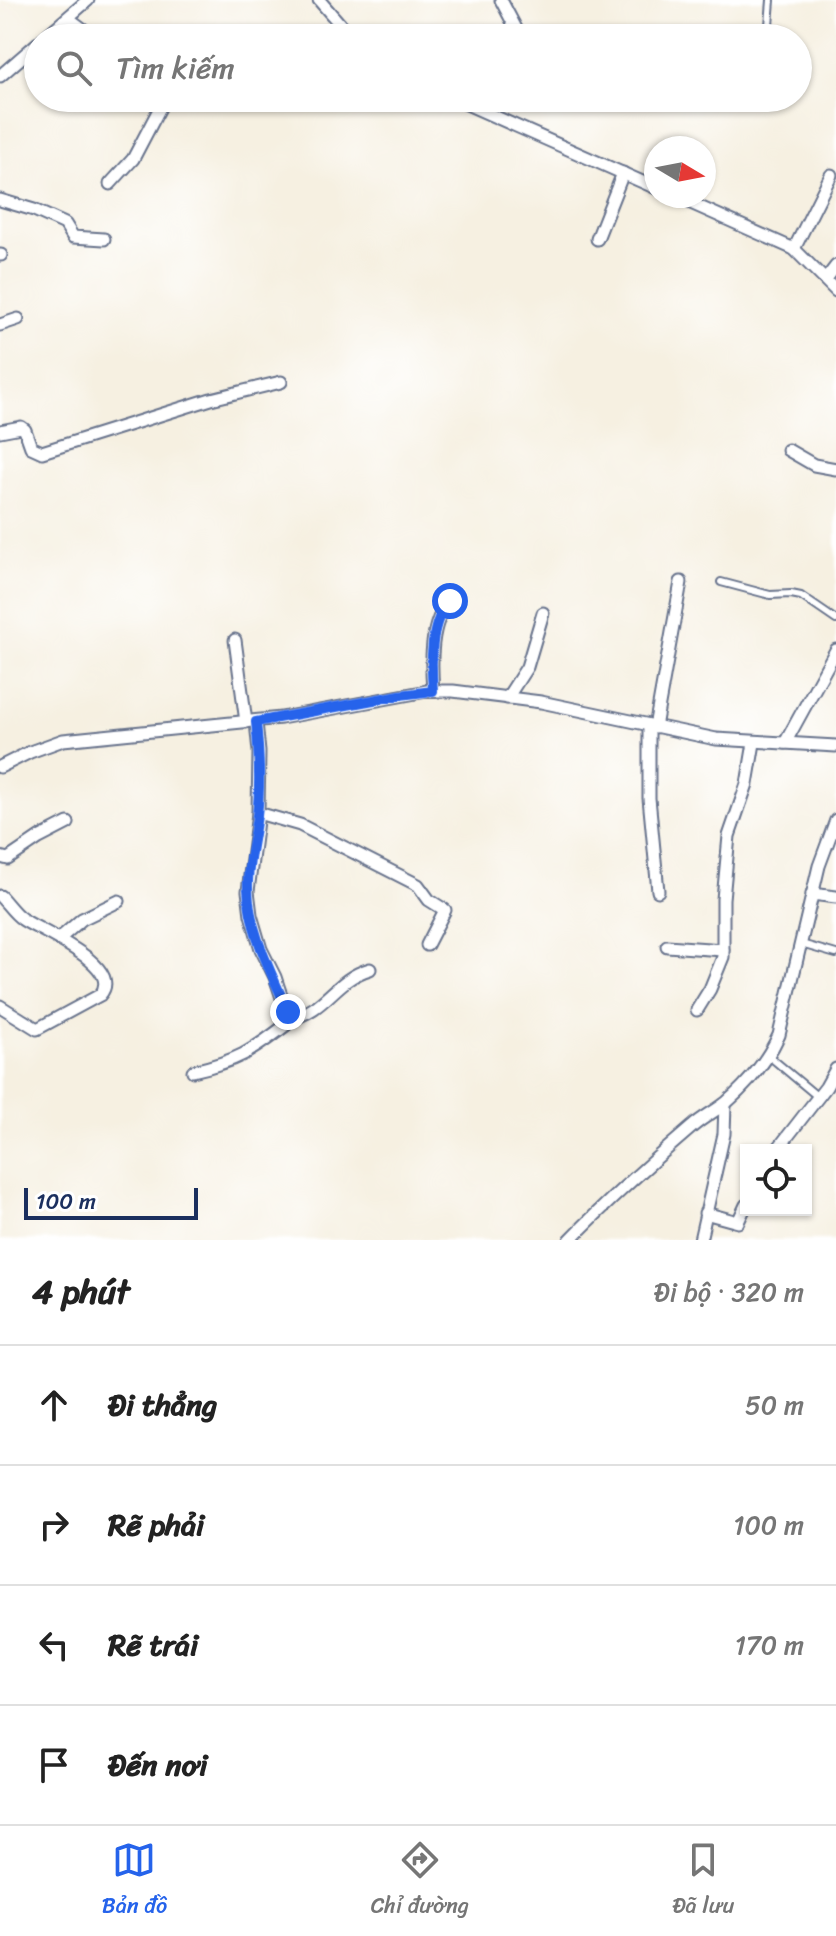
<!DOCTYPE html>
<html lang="vi">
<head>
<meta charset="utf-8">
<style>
  body { margin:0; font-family:Sriracha,sans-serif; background:#f6f6f6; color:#222 }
  .controls { position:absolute; right:24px; bottom:24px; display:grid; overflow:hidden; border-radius:0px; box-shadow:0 2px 6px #0004 }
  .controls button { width:72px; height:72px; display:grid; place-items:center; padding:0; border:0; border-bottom:2px solid #e0e0e0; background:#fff; color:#222; font:40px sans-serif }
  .compass { position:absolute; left:644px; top:136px; width:72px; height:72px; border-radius:50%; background:#fff; box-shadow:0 2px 6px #0004; rotate:100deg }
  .scale { position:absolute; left:24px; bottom:20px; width:174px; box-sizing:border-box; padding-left:8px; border:4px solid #1b2f5e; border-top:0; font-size:22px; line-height:28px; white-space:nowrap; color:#1b2f5e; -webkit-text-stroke:6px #fff; paint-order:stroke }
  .stop { position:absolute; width:24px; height:24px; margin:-18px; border:6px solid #2563eb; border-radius:50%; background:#fff }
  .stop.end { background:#2563eb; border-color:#fff; box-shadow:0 2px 8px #0008 }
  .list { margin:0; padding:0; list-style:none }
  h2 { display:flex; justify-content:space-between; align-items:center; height:104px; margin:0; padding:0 32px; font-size:34px }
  h2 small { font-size:26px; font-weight:400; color:#767676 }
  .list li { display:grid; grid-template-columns:52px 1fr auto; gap:24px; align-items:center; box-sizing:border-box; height:120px; padding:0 32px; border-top:2px solid #e0e0e0 }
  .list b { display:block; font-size:30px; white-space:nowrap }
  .list em { font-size:26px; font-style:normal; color:#767676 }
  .icon { flex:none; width:44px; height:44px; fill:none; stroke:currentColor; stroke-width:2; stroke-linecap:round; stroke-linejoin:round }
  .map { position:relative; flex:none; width:836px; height:1240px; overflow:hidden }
  .search { position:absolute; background:#fff; box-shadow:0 2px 6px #0004; left:24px; right:24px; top:24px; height:88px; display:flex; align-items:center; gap:20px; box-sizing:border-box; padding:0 28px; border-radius:44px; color:#767676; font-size:30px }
  .sheet { height:584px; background:#fff }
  nav { display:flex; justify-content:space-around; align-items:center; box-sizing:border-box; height:112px; border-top:2px solid #e0e0e0; background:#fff; font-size:22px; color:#767676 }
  nav a { display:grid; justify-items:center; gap:4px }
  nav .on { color:#2563eb }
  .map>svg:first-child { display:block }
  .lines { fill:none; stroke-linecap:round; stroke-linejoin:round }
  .service-casing { stroke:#68738c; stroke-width:10 }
  .minor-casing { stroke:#68738c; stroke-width:15 }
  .service { stroke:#fff; stroke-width:6 }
  .minor { stroke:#fff; stroke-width:11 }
  .route { stroke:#2563eb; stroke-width:10 }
</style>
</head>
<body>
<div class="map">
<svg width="836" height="1240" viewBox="0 0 836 1240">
  <rect width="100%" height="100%" fill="#fff"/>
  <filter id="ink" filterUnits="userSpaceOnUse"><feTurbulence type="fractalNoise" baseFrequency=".0125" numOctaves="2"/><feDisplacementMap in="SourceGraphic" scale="16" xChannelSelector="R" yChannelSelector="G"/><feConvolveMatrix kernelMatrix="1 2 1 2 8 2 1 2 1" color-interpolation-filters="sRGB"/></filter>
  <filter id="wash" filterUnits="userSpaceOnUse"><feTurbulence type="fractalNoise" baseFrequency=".006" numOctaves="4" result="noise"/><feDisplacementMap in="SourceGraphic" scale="32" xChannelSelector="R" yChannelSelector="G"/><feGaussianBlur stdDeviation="1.8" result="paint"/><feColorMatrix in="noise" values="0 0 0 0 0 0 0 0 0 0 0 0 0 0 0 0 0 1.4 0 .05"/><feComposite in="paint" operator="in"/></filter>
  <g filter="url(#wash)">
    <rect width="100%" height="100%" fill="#f6f0e1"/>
  </g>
  <g filter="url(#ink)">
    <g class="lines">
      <defs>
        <g id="service">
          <path d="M768,38L771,0"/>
          <path d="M721,582L770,595L791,594L801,596L836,620"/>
          <path d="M801,944L836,954"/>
          <path d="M769,1056L818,1097"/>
        </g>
        <g id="minor">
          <path d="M319,0L352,38"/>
          <path d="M501,0L521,38"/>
          <path d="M68,18L95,38"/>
          <path d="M44,38L88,0"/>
          <path d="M0,76L38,43"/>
          <path d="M453,98L656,188"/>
          <path d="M110,184L133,159L165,98"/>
          <path d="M675,196L794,249L836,291"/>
          <path d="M0,200L34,210L65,224L73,237L104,239"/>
          <path d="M597,239L623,173"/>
          <path d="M794,249L831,175"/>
          <path d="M0,255H1"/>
          <path d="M826,279L836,266"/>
          <path d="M0,325L18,319"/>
          <path d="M0,431L21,427L25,430L31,447L42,452L211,399L281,382"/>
          <path d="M788,450L814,465L836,469"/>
          <path d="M235,640L246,722"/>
          <path d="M433,691C431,664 429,622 450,601"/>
          <path d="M507,698L527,667L543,613"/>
          <path d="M649,726V798L658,891"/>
          <path d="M655,727L681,582"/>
          <path d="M785,743L836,650"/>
          <path d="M0,767L30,752L63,740L281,718L427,691H453L541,702L716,739L836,746"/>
          <path d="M258,813L300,825L418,885L429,900L445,910L427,945"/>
          <path d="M0,857L8,859L39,838L68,823"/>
          <path d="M812,894L836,897"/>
          <path d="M0,896C7,903 14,914 22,919C39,931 126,966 100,995L37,1029L0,1006"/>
          <path d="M59,939L82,919L119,901"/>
          <path d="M667,946L723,950"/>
          <path d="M697,1010L710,989L723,957V899L729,836L747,784L754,743"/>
          <path d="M289,1019C328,1010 333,980 370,969"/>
          <path d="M193,1071C237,1061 251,1052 286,1025L289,1019L275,977L261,949L251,915L248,891L258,813L259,752L256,722"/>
          <path d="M777,1150L826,1087L836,1069"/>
          <path d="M705,1213L738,1222L746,1205"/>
          <path d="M570,1240C609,1200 650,1163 692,1127C703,1117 716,1111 727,1102C749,1083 767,1061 779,1035L819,866L836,820"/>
          <path d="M700,1240L724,1134L725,1104"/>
        </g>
      </defs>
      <use href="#service" class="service-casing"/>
      <use href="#minor" class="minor-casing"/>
      <use href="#service" class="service"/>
      <use href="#minor" class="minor"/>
    </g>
  </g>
  <g class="lines" filter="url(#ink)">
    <path class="route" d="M288,1012C272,973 249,932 248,889C247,864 254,839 257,815C261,784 259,752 256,722L400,695L433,691C431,664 429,621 450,601"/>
  </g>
</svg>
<div class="controls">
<button><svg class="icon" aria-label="locate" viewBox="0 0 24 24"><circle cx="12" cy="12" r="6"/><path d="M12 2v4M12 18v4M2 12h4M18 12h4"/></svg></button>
</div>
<svg class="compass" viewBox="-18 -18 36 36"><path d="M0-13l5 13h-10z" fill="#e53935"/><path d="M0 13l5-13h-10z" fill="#767676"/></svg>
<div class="scale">100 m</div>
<div class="stop" style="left:450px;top:601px"></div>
<div class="stop end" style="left:288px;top:1012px"></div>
<div class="search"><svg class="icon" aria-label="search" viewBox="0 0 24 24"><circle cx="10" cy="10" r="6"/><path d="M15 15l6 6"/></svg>Tìm kiếm</div>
</div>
<section class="sheet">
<h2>4 phút<small>Đi bộ · 320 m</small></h2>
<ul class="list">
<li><svg class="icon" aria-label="ahead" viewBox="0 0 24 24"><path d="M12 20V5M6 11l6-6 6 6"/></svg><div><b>Đi thẳng</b></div><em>50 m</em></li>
<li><svg class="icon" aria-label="right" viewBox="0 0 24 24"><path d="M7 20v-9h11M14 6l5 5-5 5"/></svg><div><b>Rẽ phải</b></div><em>100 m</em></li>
<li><svg class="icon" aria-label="left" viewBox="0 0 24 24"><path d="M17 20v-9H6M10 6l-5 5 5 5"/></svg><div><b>Rẽ trái</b></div><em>170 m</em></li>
<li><svg class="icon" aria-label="arrive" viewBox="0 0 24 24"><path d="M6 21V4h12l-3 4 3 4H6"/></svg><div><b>Đến nơi</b></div></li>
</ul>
</section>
<nav>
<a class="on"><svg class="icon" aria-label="map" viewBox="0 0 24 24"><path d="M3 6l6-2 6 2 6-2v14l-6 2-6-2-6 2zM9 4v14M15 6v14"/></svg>Bản đồ</a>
<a><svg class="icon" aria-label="directions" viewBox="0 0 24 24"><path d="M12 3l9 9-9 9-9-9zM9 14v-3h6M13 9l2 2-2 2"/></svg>Chỉ đường</a>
<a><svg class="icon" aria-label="saved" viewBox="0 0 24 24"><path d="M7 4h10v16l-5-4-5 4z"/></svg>Đã lưu</a>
</nav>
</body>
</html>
